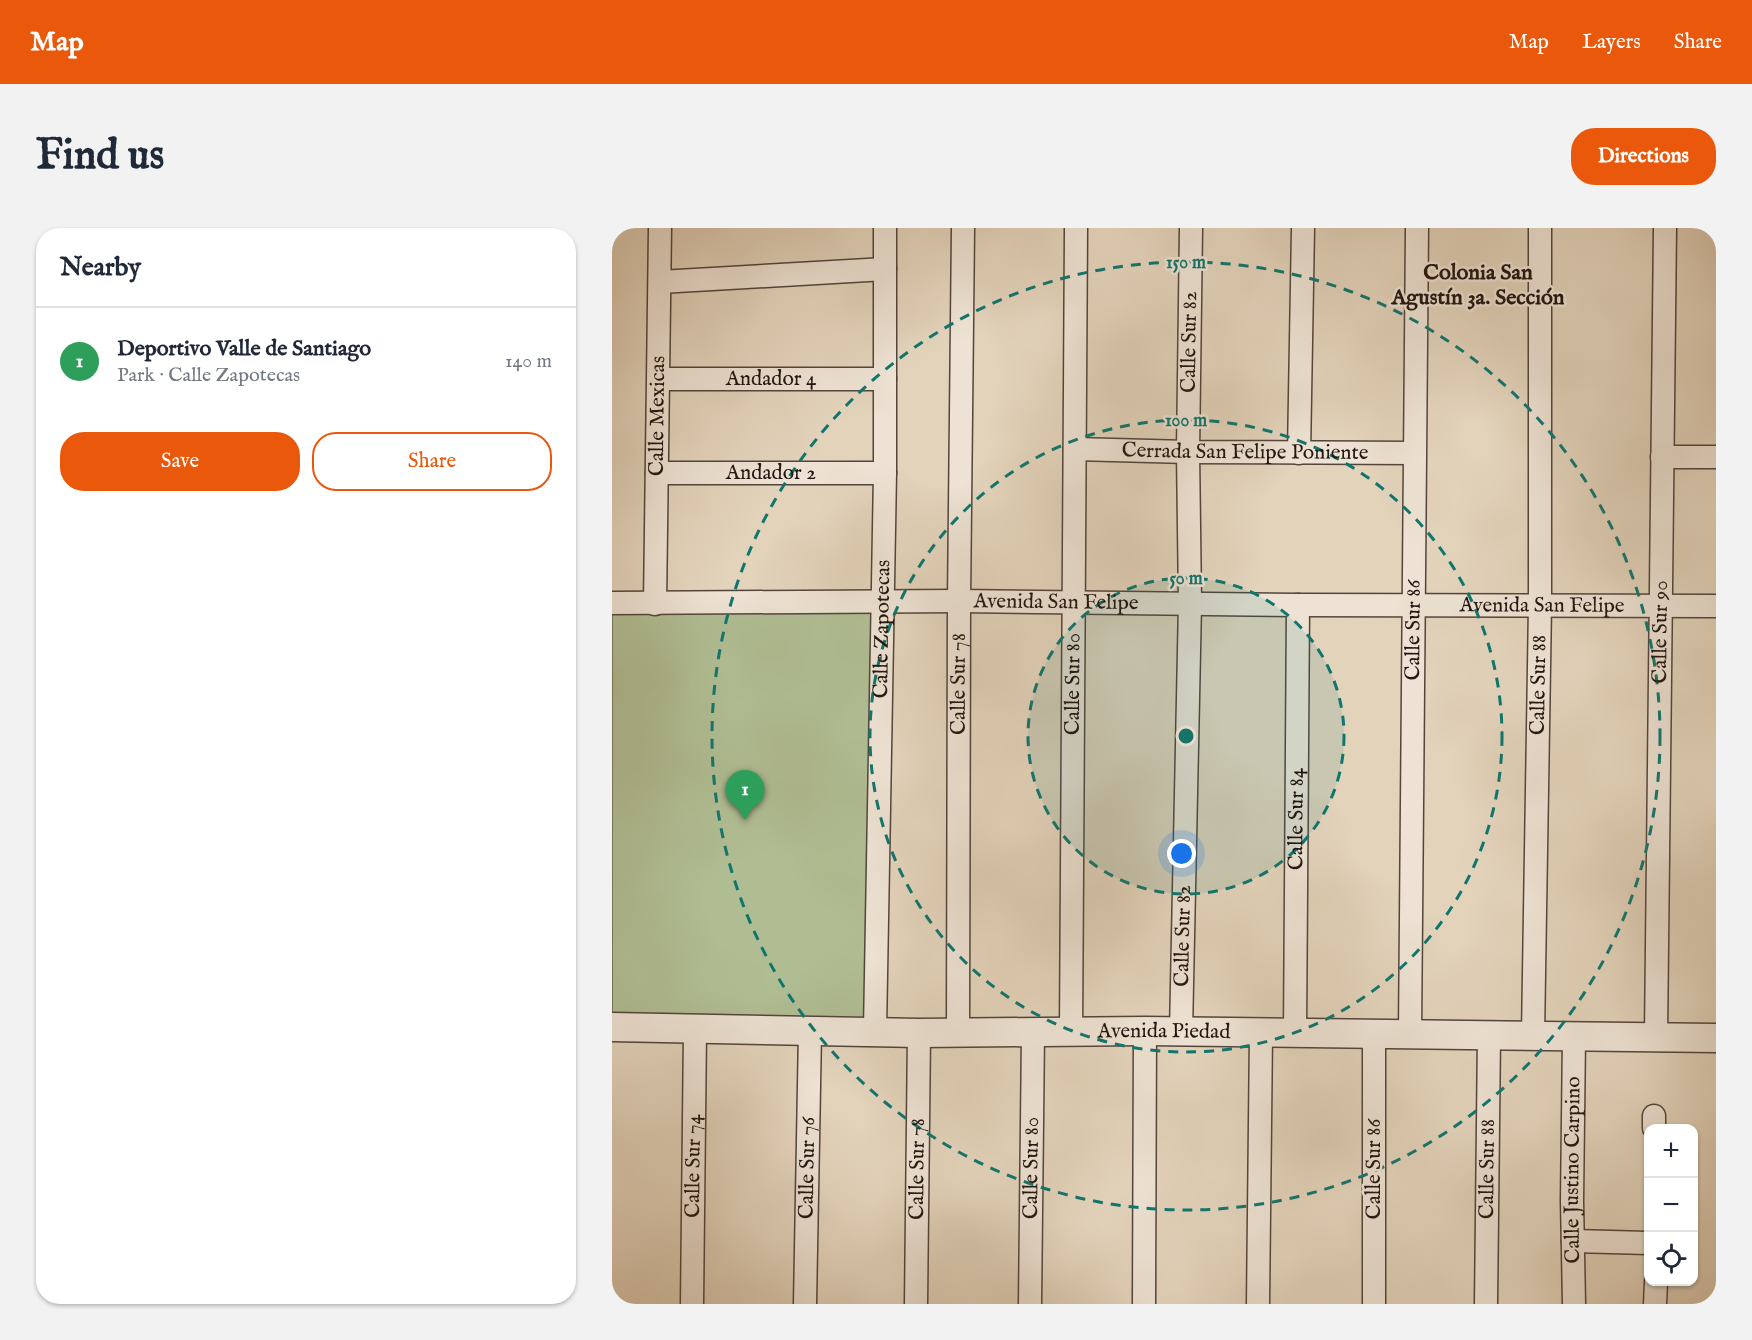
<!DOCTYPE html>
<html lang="en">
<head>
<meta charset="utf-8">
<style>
  body { margin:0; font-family:"IM FELL English",serif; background:#f2f2f3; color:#1f2937 }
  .controls { position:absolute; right:18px; bottom:18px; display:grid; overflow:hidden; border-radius:12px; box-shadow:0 2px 4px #0004 }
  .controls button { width:54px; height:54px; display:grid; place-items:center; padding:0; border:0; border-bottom:2px solid #e0e1e3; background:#fff; color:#1f2937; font:30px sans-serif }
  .you { position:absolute; left:570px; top:626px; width:21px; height:21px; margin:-15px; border:4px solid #fff; border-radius:50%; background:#1a73e8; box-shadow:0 0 0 9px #1a73e833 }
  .badge { display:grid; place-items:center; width:39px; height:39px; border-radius:50%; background:#ea580c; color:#fff; font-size:20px; font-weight:700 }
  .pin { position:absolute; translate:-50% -50px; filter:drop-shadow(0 2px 3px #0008) }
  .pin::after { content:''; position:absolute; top:32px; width:21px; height:18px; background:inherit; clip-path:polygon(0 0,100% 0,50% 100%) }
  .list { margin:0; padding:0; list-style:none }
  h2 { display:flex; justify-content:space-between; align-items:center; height:78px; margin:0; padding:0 24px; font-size:26px }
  h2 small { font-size:20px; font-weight:400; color:#747a83 }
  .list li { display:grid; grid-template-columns:39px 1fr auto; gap:18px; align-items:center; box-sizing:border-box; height:108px; padding:0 24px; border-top:2px solid #e0e1e3 }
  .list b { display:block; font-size:22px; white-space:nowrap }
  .list p { margin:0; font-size:20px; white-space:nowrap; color:#747a83 }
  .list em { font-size:20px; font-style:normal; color:#747a83 }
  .actions { display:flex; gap:12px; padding:18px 24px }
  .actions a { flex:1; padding:14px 0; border:2px solid #ea580c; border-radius:24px; text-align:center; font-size:21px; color:#ea580c }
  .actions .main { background:#ea580c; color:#fff }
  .icon { flex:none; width:33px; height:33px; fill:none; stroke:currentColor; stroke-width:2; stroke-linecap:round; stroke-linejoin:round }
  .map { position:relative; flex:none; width:1104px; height:1076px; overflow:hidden; border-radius:24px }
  header { display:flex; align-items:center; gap:36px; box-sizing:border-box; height:84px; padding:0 30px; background:#ea580c; color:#fff }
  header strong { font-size:28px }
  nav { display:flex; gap:33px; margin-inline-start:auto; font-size:21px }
  .intro { display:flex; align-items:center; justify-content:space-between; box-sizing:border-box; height:144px; padding:0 36px }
  h1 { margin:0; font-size:42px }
  .button { padding:15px 27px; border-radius:24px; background:#ea580c; color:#fff; font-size:21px; font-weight:700 }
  main { display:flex; gap:36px; padding:0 36px }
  aside { flex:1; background:#fff; border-radius:24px; box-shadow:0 2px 4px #0004 }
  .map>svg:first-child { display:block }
  .green { fill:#b0bd93; stroke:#6a6a52; stroke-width:1.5 }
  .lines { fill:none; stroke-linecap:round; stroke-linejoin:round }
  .minor-casing { stroke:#53453c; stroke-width:25 }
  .tertiary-casing { stroke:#53453c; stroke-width:31 }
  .minor { stroke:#ede2d3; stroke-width:22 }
  .tertiary { stroke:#ede2d3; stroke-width:28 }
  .ring { fill:none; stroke:#0f766e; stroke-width:3; stroke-dasharray:10 8 }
  .labels { text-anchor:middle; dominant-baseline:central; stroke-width:5; stroke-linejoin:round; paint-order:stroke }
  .street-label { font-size:21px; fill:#231612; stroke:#ede2d3 }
  .neighbourhood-label { font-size:22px; font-weight:bold; fill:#231612; stroke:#ede2d3 }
  .centre { fill:#0f766e; stroke:#ede2d3; stroke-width:3 }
  .ring-label { font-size:18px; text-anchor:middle; font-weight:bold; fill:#0f766e; stroke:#ede2d3; stroke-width:5; stroke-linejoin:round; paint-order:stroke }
</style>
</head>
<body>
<header>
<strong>Map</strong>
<nav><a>Map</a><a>Layers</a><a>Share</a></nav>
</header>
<div class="intro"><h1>Find us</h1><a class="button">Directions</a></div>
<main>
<aside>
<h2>Nearby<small></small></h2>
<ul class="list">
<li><span class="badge" style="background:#2e9e5b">1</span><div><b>Deportivo Valle de Santiago</b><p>Park · Calle Zapotecas</p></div><em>140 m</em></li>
</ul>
<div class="actions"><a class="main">Save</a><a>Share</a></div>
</aside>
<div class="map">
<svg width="1104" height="1076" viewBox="0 0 1104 1076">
  <rect width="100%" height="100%" fill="#e3d3bb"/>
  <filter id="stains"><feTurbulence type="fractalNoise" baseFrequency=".00333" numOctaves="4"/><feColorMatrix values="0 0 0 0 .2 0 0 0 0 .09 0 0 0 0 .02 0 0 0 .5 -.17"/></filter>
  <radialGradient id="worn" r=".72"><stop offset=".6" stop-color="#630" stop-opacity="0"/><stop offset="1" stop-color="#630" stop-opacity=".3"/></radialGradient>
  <path class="green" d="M0,380H268L263,806H0Z"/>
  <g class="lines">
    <defs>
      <g id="minor">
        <path d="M48,54L273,41"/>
        <path id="s1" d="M47,151H273"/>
        <path id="s2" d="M463,221L576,224L802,225"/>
        <path d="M687,225L691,0"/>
        <path d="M1050,229H1104"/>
        <path id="s3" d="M45,245H273"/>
        <path id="s4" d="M0,375L347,373L686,377L1104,378"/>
        <path id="s5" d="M43,376L48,0"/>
        <path id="s6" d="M263,803L273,245V0"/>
        <path id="s7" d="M346,804L347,373L351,0"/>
        <path id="s8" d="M459,804L464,0"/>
        <path id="s9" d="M569,804L578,375L576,224L579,0"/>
        <path id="s10" d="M683,805L686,377"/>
        <path id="s11" d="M798,806L805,0"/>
        <path id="s12" d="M921,807L928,377V0"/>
        <path id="s13" d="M1044,808L1053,0"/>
        <path d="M1042,888V900"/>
        <path d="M961,1013L1036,1015"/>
        <path id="s14" d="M80,1076L83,801"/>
        <path id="s15" d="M193,1076L198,803"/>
        <path id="s16" d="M304,1076L307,805"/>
        <path id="s17" d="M418,1076L421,804"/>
        <path d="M532,1076L533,803"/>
        <path d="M646,1076L649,805"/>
        <path d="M762,1076V806"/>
        <path id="s18" d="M874,1076L877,806"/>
        <path id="s19" d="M962,1076L960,973L962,808"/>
        <path d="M1043,1076L1044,1054"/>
      </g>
      <g id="tertiary">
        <path id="s20" d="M0,799L307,805L533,803L1104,810"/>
      </g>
    </defs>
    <use href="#minor" class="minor-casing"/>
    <use href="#tertiary" class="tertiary-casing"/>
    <use href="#minor" class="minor"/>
    <use href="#tertiary" class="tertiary"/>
  </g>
  <circle cx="574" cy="508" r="158" fill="#0f766e" fill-opacity=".12"/>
  <g class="ring">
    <circle cx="574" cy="508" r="158"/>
    <circle cx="574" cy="508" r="316"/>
    <circle cx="574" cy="508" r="474"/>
  </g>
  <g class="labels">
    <g class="street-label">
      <text stroke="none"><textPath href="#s9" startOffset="690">Calle Sur 82</textPath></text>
      <text stroke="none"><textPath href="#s1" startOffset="112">Andador 4</textPath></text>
      <text stroke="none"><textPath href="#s5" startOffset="188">Calle Mexicas</textPath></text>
      <text stroke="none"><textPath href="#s2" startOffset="170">Cerrada San Felipe Poniente</textPath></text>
      <text stroke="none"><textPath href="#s3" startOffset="114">Andador 2</textPath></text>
      <text stroke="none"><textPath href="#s4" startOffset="444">Avenida San Felipe</textPath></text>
      <text stroke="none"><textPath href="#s4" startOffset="930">Avenida San Felipe</textPath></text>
      <text stroke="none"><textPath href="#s6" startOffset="402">Calle Zapotecas</textPath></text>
      <text stroke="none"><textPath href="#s11" startOffset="404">Calle Sur 86</textPath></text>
      <text stroke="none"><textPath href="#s13" startOffset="404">Calle Sur 90</textPath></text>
      <text stroke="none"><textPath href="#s7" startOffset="348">Calle Sur 78</textPath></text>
      <text stroke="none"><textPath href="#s8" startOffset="348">Calle Sur 80</textPath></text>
      <text stroke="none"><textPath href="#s12" startOffset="350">Calle Sur 88</textPath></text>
      <text stroke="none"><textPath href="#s10" startOffset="214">Calle Sur 84</textPath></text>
      <text stroke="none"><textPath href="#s9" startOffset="96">Calle Sur 82</textPath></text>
      <text stroke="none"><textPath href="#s20" startOffset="552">Avenida Piedad</textPath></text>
      <text stroke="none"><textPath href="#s14" startOffset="138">Calle Sur 74</textPath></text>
      <text stroke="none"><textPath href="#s15" startOffset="136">Calle Sur 76</textPath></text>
      <text stroke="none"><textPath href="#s16" startOffset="135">Calle Sur 78</textPath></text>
      <text stroke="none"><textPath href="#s17" startOffset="136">Calle Sur 80</textPath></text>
      <text transform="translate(762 941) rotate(-90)">Calle Sur 86</text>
      <text stroke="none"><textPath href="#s18" startOffset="135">Calle Sur 88</textPath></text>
      <text stroke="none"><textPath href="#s19" startOffset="134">Calle Justino Carpino</textPath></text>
    </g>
    <g class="neighbourhood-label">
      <text x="866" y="45">Colonia San<tspan x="866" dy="25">Agustín 3a. Sección</tspan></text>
    </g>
  </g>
  <circle cx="574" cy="508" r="9" class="centre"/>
  <g class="ring-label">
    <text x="574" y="40">150 m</text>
    <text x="574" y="198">100 m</text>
    <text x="574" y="356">50 m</text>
  </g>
  <rect width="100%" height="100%" filter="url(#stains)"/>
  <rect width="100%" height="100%" fill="url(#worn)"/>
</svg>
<div class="controls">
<button>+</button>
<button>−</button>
<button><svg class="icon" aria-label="locate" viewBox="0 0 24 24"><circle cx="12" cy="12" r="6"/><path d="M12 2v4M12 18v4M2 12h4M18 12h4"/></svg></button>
</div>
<div class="you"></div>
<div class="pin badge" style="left:133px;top:592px;background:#2e9e5b">1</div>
</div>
</main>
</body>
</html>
